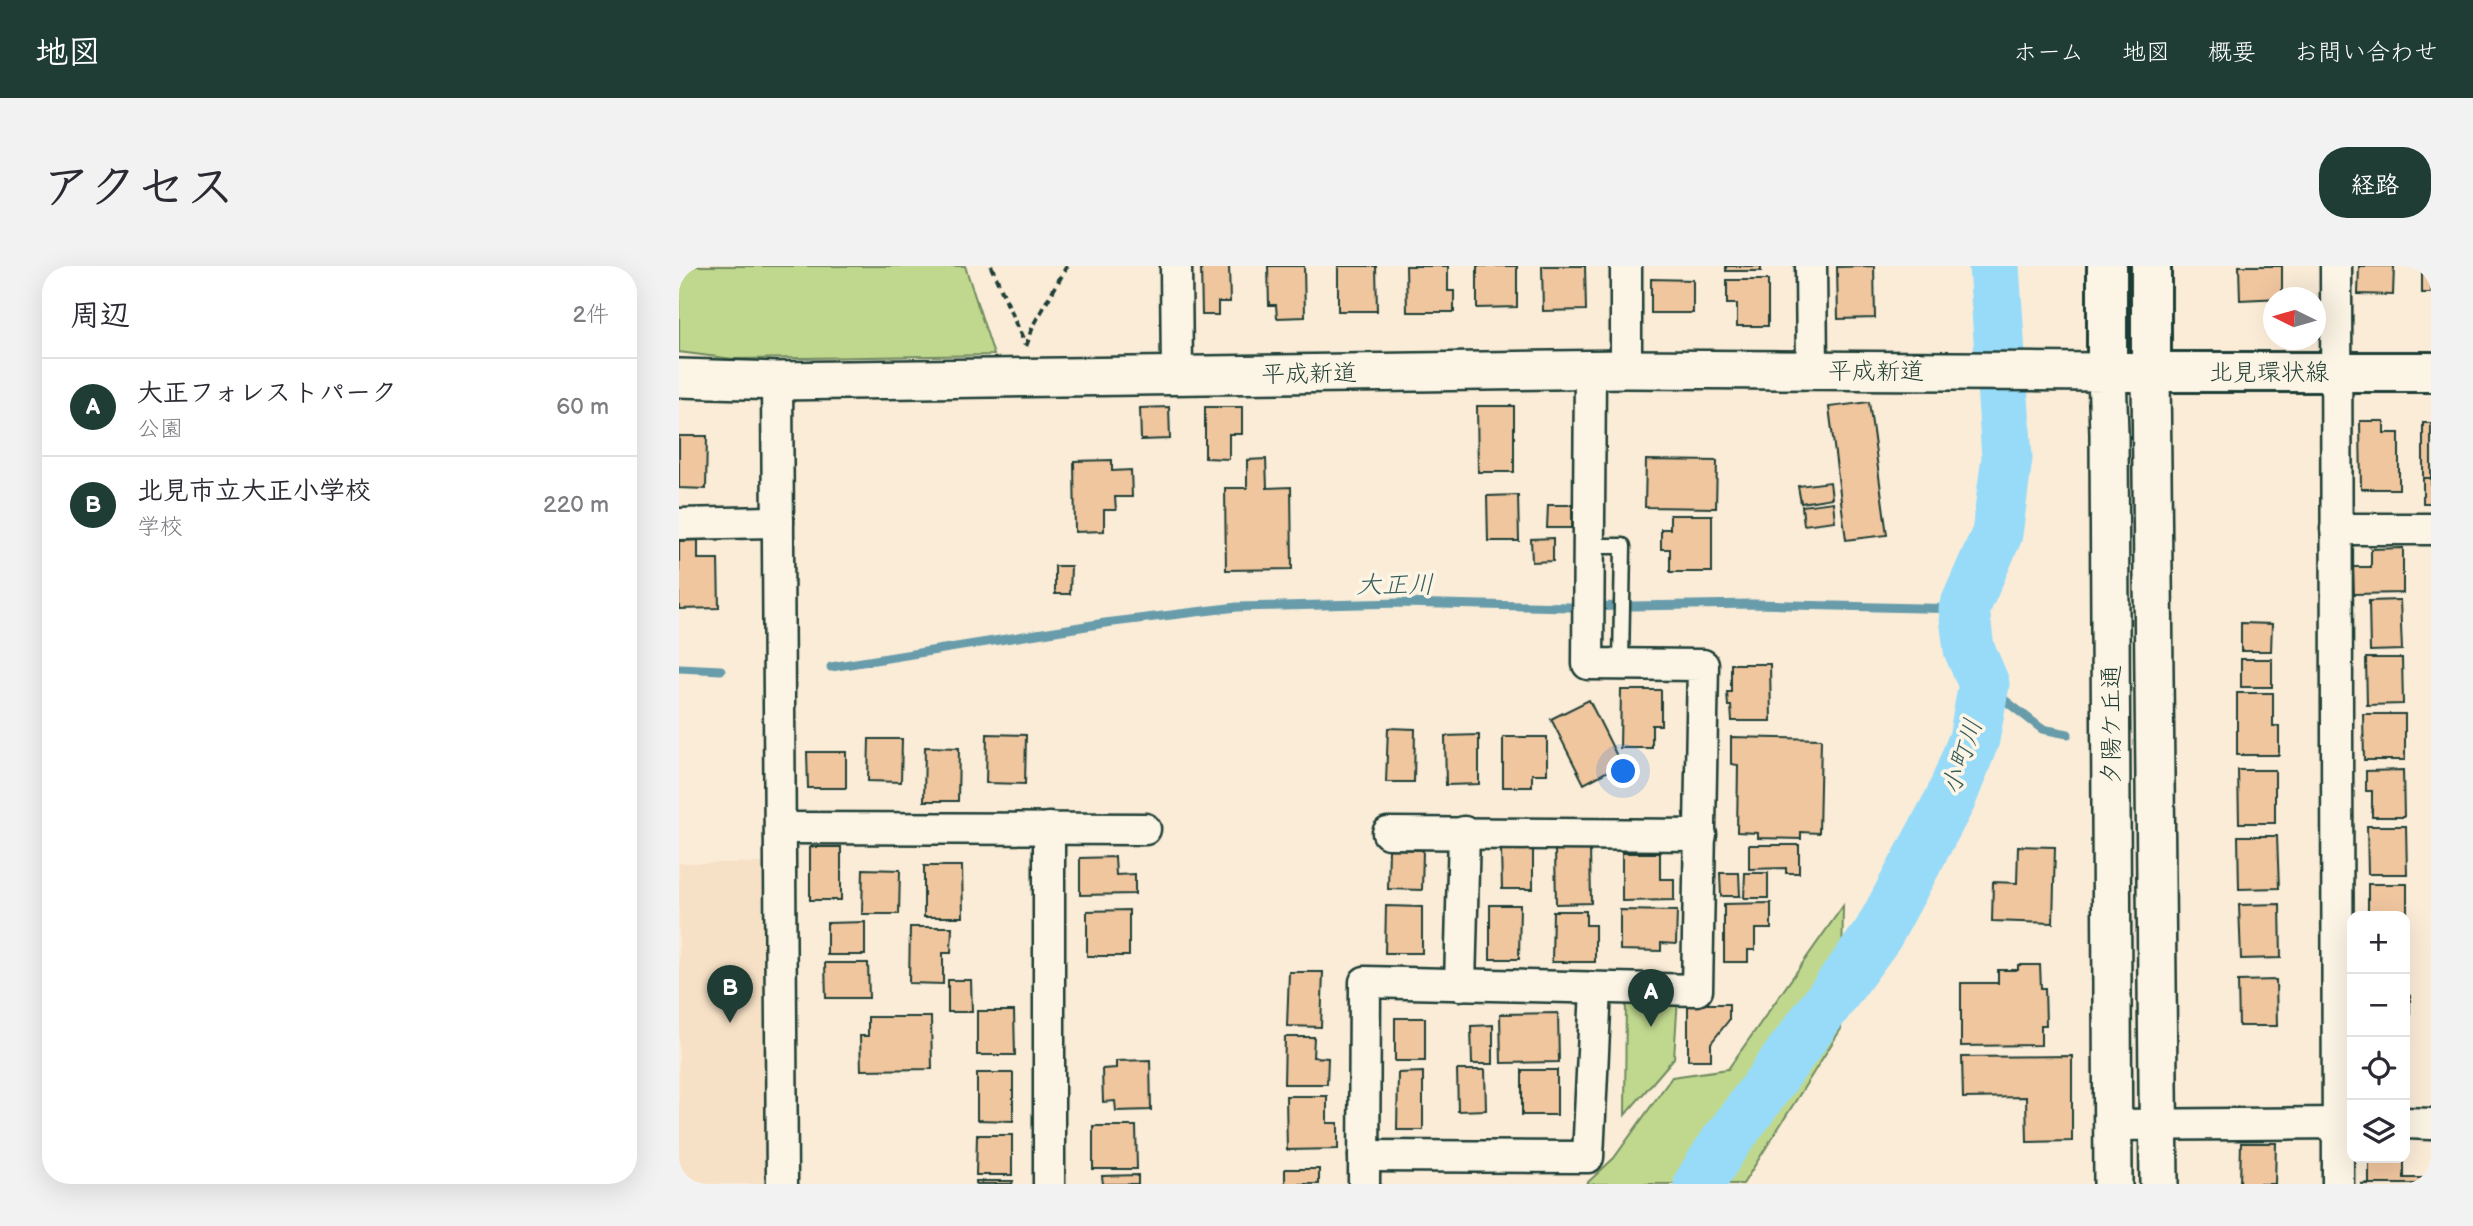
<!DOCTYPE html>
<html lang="ja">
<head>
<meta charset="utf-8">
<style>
  body { margin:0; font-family:"Balsamiq Sans","Klee One",sans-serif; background:#f2f2f3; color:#2b2b33 }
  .controls { position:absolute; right:21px; bottom:21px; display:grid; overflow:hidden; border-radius:14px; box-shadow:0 7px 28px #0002 }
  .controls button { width:63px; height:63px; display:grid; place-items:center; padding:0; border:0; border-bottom:2px solid #e1e1e2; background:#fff; color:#2b2b33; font:35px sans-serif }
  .compass { position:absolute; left:1584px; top:21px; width:63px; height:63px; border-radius:50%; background:#fff; box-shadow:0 7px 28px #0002; rotate:275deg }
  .you { position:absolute; left:945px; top:506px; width:24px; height:24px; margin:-18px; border:5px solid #fff; border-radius:50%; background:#1a73e8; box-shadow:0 0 0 10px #1a73e833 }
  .badge { display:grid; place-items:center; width:46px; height:46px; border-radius:50%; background:#1f3d34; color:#fff; font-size:23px; font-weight:700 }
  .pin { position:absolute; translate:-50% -58px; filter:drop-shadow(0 2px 4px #0008) }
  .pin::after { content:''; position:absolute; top:37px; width:24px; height:21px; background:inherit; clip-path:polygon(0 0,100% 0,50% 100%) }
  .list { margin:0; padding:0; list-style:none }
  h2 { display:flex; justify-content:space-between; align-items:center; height:91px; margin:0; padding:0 28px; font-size:30px }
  h2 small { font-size:23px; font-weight:400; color:#7c7c81 }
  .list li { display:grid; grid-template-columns:46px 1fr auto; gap:21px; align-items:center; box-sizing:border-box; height:98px; padding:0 28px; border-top:2px solid #e1e1e2 }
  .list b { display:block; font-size:26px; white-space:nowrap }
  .list p { margin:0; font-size:23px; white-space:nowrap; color:#7c7c81 }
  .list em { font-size:23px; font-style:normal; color:#7c7c81 }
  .icon { flex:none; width:38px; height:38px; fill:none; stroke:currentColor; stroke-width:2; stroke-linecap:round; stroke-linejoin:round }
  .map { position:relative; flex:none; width:1752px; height:918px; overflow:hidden; border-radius:28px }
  header { display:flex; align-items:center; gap:42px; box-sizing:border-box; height:98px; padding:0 35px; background:#1f3d34; color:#fff }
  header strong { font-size:33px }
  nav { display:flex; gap:38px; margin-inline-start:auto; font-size:24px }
  .intro { display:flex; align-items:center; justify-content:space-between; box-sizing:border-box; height:168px; padding:0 42px }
  h1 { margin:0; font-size:49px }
  .button { padding:18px 32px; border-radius:28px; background:#1f3d34; color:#fff; font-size:24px; font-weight:700 }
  main { display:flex; gap:42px; padding:0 42px }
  aside { flex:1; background:#fff; border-radius:28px; box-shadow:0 7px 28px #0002 }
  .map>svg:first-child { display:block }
  .built { fill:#f7e1c6 }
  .green { fill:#c0d88e; stroke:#708a61; stroke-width:2 }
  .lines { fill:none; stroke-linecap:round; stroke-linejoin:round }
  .stream { stroke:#679caa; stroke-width:9 }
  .river { stroke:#97dbf9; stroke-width:51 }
  .building { fill:#f0c69f; stroke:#1f3d34; stroke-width:2 }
  .service-casing { stroke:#1f3d34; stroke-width:19 }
  .minor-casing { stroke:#1f3d34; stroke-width:35 }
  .tertiary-casing { stroke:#1f3d34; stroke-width:42 }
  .secondary-casing { stroke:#1f3d34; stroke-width:44 }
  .path { stroke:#1f3d34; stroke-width:4.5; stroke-dasharray:7 5; stroke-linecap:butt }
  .service { stroke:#fcf5e5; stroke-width:14 }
  .minor { stroke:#fcf5e5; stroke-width:30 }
  .tertiary { stroke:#fcf5e5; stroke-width:37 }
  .secondary { stroke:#fcf5e5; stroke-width:38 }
  .labels { text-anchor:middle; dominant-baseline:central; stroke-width:7; stroke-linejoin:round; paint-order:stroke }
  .street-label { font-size:24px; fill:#1f3d34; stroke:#fcf5e5 }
  .water-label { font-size:26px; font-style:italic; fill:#375d5b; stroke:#fcf5e5 }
</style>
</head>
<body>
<header>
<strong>地図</strong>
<nav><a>ホーム</a><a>地図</a><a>概要</a><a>お問い合わせ</a></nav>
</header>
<div class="intro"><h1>アクセス</h1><a class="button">経路</a></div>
<main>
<aside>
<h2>周辺<small>2件</small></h2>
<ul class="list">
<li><span class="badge">A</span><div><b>大正フォレストパーク</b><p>公園</p></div><em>60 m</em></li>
<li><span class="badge">B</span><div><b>北見市立大正小学校</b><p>学校</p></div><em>220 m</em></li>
</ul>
</aside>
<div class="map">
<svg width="1752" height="918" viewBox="0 0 1752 918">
  <rect width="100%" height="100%" fill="#faecd7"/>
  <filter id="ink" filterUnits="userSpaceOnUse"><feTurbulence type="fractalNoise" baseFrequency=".0143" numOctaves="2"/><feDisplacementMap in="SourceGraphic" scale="14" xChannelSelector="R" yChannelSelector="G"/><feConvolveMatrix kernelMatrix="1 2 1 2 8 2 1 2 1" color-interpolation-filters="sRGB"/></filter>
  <g filter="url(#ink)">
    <path class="built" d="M0,597H101L102,918H0Z"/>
    <g class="green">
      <path d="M0,0H286L315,89L54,93L0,86Z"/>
      <path d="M1164,640L1162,763L1064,918H907L935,892L993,811L1049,803Z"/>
      <path d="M947,731H999L995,792L946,849Z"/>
    </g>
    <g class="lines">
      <g class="stream">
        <path d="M152,401L426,357L558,341L722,337L891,341L1073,338L1285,343"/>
        <path d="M0,402L42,404"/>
        <path d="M1305,418L1363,463L1389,468"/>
      </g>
      <path class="river" d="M1020,918L1041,884L1199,668L1272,532L1295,473L1305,418L1290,383L1285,343L1318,268L1328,192L1315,0"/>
    </g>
    <g class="building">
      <path d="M522,0H550L551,36H539V49H523Z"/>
      <path d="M589,0H625L626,51L598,52L597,39H590Z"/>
      <path d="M659,0H697L698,45H659Z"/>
      <path d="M727,0H769V25H775V46H728Z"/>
      <path d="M798,0H838V41L798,42Z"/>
      <path d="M863,0H906L907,44L864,45Z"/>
      <rect x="1047" y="0" width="35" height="5"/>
      <path d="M1195,0L1196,52L1159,53L1158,1Z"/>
      <path d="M1560,0H1603V32L1561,34Z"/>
      <path d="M1680,0H1715L1714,29L1679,28Z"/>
      <rect x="1743" y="0" width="9" height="27"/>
      <path d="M972,13L1014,14V47H972Z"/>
      <path d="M1048,14H1089V60H1058V38H1048Z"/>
      <path d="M1190,136L1208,269L1167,274L1150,141Z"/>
      <path d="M798,140H835V206H799Z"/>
      <path d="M490,141L491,173L462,174L461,142Z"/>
      <path d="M526,141H563V168H550V193L526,192Z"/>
      <path d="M1681,155H1705V167H1720V223H1682Z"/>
      <rect x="1744" y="157" width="8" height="55"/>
      <path d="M0,170H28L27,223L0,222Z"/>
      <path d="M587,193L588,222L612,221L613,303L547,304L546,222H568V194Z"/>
      <path d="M433,194V205L452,204L453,231H436L437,244H425V265L396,266L395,195Z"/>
      <path d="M967,194L1038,195L1037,242L966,241Z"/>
      <rect x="1744" y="212" width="8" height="25"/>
      <path d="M1151,216L1153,232L1122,237L1119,220Z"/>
      <path d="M839,229L840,275H809L808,230Z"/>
      <path d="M1154,236L1156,255L1125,259L1123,240Z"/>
      <path d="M869,239H893V262H868Z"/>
      <path d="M991,249H1033V306H991V283H982V263H991Z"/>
      <path d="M874,272V295L853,296L852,273Z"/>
      <path d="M19,274V293H39L40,342L0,343V275Z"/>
      <path d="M1724,282V327L1675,328L1674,301H1692V283Z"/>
      <path d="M376,300H392L391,328H376Z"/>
      <path d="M1721,334L1723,384L1691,385L1690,335Z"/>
      <path d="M1562,357L1593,358L1592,385H1562Z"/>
      <path d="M1687,392H1723L1724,438L1688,439Z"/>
      <rect x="1562" y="393" width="31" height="28"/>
      <path d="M1052,398H1091L1092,455H1053L1052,440H1049L1048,426H1052Z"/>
      <path d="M942,424H982V459H973V482H941Z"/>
      <path d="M1558,427H1594V460H1600V489H1558Z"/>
      <path d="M910,434L942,498L905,518L872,453Z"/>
      <path d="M1684,448H1726V494H1685Z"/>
      <path d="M709,462L736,463L735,516H707Z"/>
      <path d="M308,468L347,469L346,518L307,517Z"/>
      <path d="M800,469V518L767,519L766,470Z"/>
      <path d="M824,471H868V508H853V521H824Z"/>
      <path d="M1052,471L1142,473L1140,567L1122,566V573L1079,572V567L1058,566L1059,499L1052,498Z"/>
      <path d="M190,473H223L222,516L189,515Z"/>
      <path d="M246,481L280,482L279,535H245Z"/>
      <path d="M128,486H167V522H129Z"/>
      <path d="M1559,504H1596V557H1560Z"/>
      <path d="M1724,504L1725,551H1693V525H1687V505Z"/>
      <path d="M1688,560H1727L1728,608H1689Z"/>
      <path d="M1559,570H1598L1600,622L1560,623Z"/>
      <path d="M1070,579H1120V607H1107V602L1070,603Z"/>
      <path d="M1339,580L1376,581L1374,657L1313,655L1314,616L1338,617Z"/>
      <rect x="131" y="581" width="31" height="53"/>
      <path d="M854,582V623H823L822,583Z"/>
      <path d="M911,582L912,637L877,638L876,583Z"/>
      <path d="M710,583L744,584L743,624L709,623Z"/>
      <path d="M943,587H981V613H995V634L943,635Z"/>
      <path d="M436,591L437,609L456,608V628L401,629V592Z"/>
      <path d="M245,600H283L284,651H245Z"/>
      <path d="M184,603L221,604L220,648H183Z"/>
      <path d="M1041,607H1060L1061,630H1042Z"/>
      <path d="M1066,607H1089V632H1065Z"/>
      <path d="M1689,618H1728V661H1726V650H1689Z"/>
      <path d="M1092,637V663H1076V684H1069V696H1045V638Z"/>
      <path d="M1601,638L1602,692L1562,693L1560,639Z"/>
      <path d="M811,639H841L840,693H811Z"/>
      <path d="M707,640L743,641V687H706Z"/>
      <path d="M450,644V690H408V645Z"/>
      <path d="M941,644L998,645L997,678L982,677V685L941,684Z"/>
      <path d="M874,645H907V659H916V696H873Z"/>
      <path d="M186,656V689H148V657Z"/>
      <path d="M231,661H273L272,687H264V718L230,717Z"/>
      <path d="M146,697H189L190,732H147Z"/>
      <path d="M1339,699H1361L1362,722H1366L1367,759H1362V779L1282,780V717H1319V704H1339Z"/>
      <path d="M610,706H644L642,761L608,760Z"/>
      <path d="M269,714H292L293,746H269Z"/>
      <path d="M1597,714L1598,760H1560L1559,715Z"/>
      <path d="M1726,729H1731V777L1726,776Z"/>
      <path d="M1009,738H1050V754L1032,777V794H1009Z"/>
      <path d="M298,745H335L336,789H298Z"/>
      <path d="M879,747L880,796L822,797L821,748Z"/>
      <path d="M189,751H252L253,803L182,804L181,770H189Z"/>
      <rect x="716" y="752" width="30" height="43"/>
      <path d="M814,759V798H793L792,760Z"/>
      <path d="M606,771H635L634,791L649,792L648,818H605Z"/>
      <path d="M1393,790V875L1348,876L1347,831L1284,832L1283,791Z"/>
      <path d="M471,794L472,844L437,845L436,835L424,836L423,803L437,802V795Z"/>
      <path d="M778,804H806L807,844L779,845Z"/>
      <rect x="843" y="804" width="35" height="45"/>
      <path d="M744,806V864H718L719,807Z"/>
      <path d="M298,807H334V855L298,854Z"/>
      <path d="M607,830H648V857H659V883L608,884Z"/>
      <path d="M414,860H457L458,903H414Z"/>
      <path d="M298,869H333V909H297Z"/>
      <path d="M1562,877H1597L1596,918H1561Z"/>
      <path d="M1690,892H1725V912H1745V918H1681L1690,917Z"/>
      <rect x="606" y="903" width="34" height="15"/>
      <path d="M459,909V918H424L423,910Z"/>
      <path d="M297,915H334L333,918H297Z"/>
    </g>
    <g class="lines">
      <defs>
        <path id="service" d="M910,280H944L942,398"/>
        <g id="minor">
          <path d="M497,0L498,110"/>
          <path d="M947,0V103"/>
          <path d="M1132,0L1133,105"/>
          <path d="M1657,0L1659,918"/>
          <path d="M98,115L103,918"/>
          <path d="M0,258L99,256"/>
          <path d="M1657,263H1752"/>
          <path d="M102,562L466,563"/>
          <path d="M709,567L1022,569"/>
          <path d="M781,719L785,566"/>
          <path d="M1726,857L1752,858"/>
          <path d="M1434,859L1673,857"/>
          <path d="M685,890L909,891L917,723"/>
          <path d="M370,918V562"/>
          <path d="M685,918L686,716L1018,724L1024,399L909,398L911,104"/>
        </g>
        <g id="tertiary">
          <path d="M1472,106L1480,918"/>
          <path d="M0,112L98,115L947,103L1428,106L1430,168L1434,918"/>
        </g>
        <g id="secondary">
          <path d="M1428,0V106H1752"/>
          <path d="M1472,106V0"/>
        </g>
      </defs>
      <use href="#service" class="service-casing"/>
      <use href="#minor" class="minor-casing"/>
      <use href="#tertiary" class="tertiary-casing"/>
      <use href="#secondary" class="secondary-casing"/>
      <g class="path">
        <path d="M312,0L346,78"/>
        <path d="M347,80L354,60L388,0"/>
      </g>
      <use href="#service" class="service"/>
      <use href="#minor" class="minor"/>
      <use href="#tertiary" class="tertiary"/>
      <use href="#secondary" class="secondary"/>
    </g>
  </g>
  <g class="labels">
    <g class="street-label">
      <text x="1197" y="105">平成新道</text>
      <text x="1590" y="106">北見環状線</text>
      <text transform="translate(630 108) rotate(-1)">平成新道</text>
      <text transform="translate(1432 459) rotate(-90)">夕陽ケ丘通</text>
    </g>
    <g class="water-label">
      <text x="716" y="319">大正川</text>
      <text transform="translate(1284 491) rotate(-72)">小町川</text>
    </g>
  </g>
</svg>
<div class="controls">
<button>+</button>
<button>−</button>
<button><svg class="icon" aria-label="locate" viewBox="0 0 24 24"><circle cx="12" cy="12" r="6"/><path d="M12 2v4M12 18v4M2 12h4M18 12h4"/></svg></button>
<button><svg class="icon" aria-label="layers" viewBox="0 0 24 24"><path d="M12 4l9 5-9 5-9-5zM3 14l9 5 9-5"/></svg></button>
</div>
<svg class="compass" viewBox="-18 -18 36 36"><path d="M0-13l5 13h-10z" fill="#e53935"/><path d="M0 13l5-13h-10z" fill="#7c7c81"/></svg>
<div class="you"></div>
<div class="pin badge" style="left:972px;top:761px">A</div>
<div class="pin badge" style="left:51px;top:757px">B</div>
</div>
</main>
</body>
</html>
